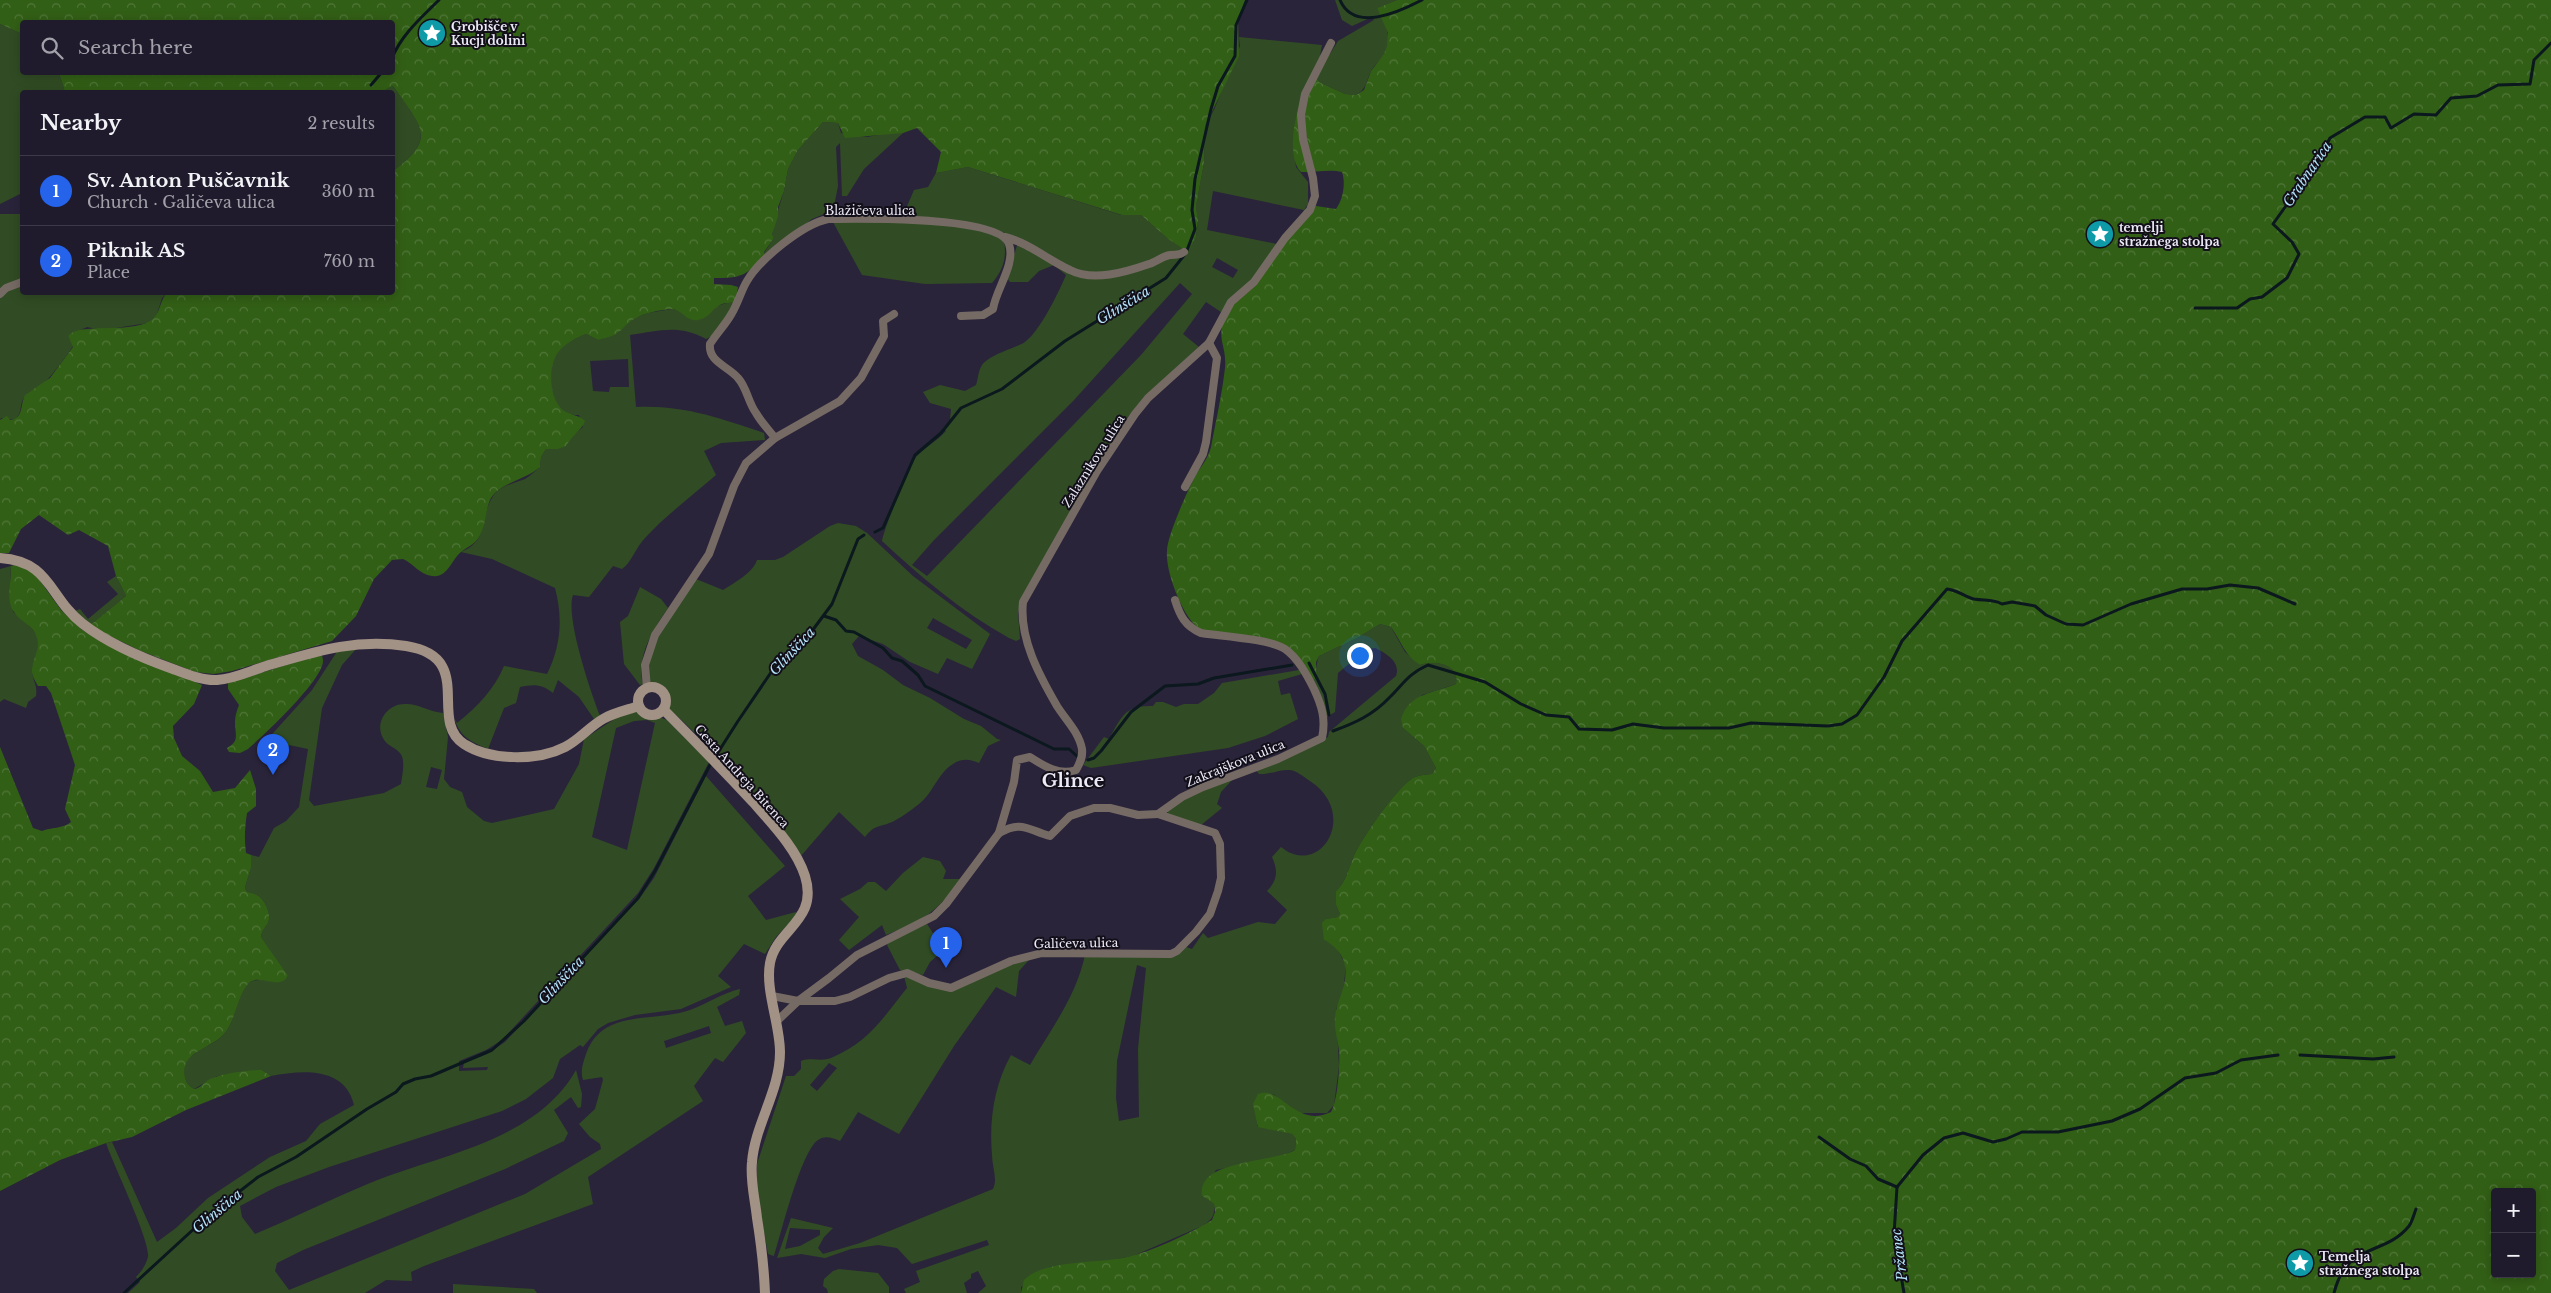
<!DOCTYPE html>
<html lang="en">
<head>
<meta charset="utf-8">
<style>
  body { margin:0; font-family:"Libre Baskerville",serif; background:#2d2838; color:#f1f3f6 }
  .controls { position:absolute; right:15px; bottom:15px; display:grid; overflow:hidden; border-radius:5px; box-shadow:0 2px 12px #0003 }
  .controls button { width:45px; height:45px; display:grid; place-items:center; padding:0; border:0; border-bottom:1px solid #3d3948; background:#201b2c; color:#f1f3f6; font:25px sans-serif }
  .you { position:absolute; left:1359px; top:655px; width:18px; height:18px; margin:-12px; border:4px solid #fff; border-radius:50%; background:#1a73e8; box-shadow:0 0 0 8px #1a73e833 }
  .badge { display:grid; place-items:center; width:32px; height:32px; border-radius:50%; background:#2563eb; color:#fff; font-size:16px; font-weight:700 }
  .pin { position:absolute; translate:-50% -41px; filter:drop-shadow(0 1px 2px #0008) }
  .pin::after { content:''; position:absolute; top:26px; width:18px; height:15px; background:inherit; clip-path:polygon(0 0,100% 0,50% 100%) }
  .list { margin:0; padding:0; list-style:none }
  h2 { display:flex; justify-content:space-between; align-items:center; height:65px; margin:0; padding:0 20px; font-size:21px }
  h2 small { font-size:16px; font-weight:400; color:#a2a1a9 }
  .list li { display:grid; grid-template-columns:32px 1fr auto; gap:15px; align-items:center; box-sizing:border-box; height:70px; padding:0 20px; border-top:1px solid #3d3948 }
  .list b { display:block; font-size:19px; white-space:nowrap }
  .list p { margin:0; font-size:16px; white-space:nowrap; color:#a2a1a9 }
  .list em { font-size:16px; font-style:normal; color:#a2a1a9 }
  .icon { flex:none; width:28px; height:28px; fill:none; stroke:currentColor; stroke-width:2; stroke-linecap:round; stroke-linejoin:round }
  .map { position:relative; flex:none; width:2551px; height:1293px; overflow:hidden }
  .search { position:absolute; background:#201b2c; box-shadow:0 2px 12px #0003; left:20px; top:20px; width:375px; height:55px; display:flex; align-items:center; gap:12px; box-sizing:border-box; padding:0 18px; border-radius:5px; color:#a2a1a9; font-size:19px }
  .panel { position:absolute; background:#201b2c; box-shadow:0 2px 12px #0003; left:20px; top:90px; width:375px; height:205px; border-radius:5px }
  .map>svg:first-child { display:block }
  .green { fill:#314c24; fill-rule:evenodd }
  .forest { fill:url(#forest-crowns); fill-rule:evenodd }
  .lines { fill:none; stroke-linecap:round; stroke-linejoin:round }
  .stream { stroke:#0b181e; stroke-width:3 }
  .street { stroke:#766b64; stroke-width:8 }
  .secondary { stroke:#a29185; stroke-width:10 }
  .labels { text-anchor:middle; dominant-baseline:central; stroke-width:4; stroke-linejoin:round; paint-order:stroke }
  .poi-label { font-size:12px; font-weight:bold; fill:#edeaf8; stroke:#120f19; text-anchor:start }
  .street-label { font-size:12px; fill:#edeaf8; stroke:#120f19 }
  .water-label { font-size:14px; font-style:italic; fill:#b4e3f9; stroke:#120f19 }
  .district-label { font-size:18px; font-weight:bold; fill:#edeaf8; stroke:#120f19 }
</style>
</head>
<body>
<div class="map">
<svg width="2551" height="1293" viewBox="0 0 2551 1293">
  <defs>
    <pattern id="forest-crowns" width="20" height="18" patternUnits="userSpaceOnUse" patternTransform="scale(1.25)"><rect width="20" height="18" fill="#325f16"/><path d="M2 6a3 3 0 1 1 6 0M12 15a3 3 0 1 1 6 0" fill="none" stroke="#507639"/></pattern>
  </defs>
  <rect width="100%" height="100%" fill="#2a243a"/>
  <g class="green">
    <path d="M1335,0H1397L1377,8C1385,23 1393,37 1385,53C1381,61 1373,65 1370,73C1366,83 1366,89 1356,95L1345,94L1319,82L1302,93L1296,117L1294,150L1296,167L1308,182V204L1304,210L1213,191L1207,230L1277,244L1257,275L1221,312L1206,302L1183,334L1199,347L1144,397L1124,422L1098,463L1022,597L1018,613L1020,639L1016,641L1009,638C962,612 921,577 882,541C883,531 910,465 916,457C925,447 937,441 946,431L943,428L950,420L951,409L930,403L923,392L940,385L965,391L976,385C978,380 978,372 981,367C987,355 1014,349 1025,342C1040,331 1059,292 1066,275L1054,265L1039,271L1028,282H1010L1007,278L1019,239C979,221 946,218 902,218L914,190L928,187L936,173L968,167L1121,215H1141L1167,238L1196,236L1198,222L1196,206L1204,163L1205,126L1214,110L1240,46L1239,37L1322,45L1320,56L1330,54L1338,41L1374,20L1372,17L1352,26L1342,20ZM1217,258L1238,270L1233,278L1212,267ZM1180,283L1192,294L1141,355L927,576L912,565L934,540L1074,400Z"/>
    <path d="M0,24L22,34V72L59,73L65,92H22V193L0,204Z"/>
    <path d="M393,86C420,126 439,137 393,171L392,92H381Z"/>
    <path d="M823,122L838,123L841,133L867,137L896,132L903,133L864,169L847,196H842L840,143L836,147L838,186L834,206L829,212L812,219L765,256L764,253L774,238L772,234L774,223L784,191L788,169L798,150Z"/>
    <path d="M0,214H22V280L0,291Z"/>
    <path d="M833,222H923L985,230L1004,241C1007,258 1003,270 992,283L925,284L862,275Z"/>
    <path d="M22,285V292L167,293L162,298L156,317L148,323L102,330L87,327L68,336L73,346C69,353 47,382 41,386C35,390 27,391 23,399C19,408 23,411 15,420L1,418L0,420V297L7,289Z"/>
    <path d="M727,303H735L712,336L706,339C678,324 660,331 630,335L636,407C684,405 719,418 764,433L765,440L721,443L704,451L716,475C692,496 666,515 645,538C636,547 631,563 622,569L613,566L589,597L573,595C565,617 591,693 600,716L594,719L579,697L558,680L553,693C542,684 534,684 520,687L516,703L504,708L488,749C470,741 461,738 454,718L457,723C477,707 494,690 504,666L547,674C561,646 563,618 555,588L492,559L461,552C490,540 479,519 492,498C498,486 513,484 525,479C530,476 535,471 540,467L541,457L546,449H558L583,427L579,415C574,415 568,415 564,412C548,400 546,365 559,350C565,344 578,337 586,334L598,340L618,333L632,319L648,313L672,309L705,317L717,306ZM628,359L629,387H610L609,392L593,391L590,361Z"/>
    <path d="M838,523L856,526L867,533L913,576L990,634L972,669L947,658L938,674L910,662L883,644L859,636L852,644L858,656L883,670L903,685L930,698L964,719L981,726L997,739L1001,740L988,746L979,763C971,759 961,758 953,764C938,773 933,793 919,804C911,810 902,817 894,821C880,828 876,823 865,837L839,812L800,857C758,805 719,752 668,708C670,693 664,686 649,683C644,643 675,611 696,579L723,590C734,583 753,573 757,560H775L783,557L830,526ZM933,618L972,640L966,649L927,628Z"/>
    <path d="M11,566L10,589L13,612C25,623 43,632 38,652C36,659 32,663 32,670C32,680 38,685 36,696L28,702L26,708L4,699L0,702V569Z"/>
    <path d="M116,576L126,596L89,626L75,611L80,609L88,619L118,594L107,582Z"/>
    <path d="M640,587L661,599L668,608C653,630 636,656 643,684L640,685L624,664L620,622L628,616Z"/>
    <path d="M1380,624L1391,627L1405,652L1420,665C1436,660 1460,664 1456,684L1422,695L1403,728L1424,746L1436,768L1432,774C1424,775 1416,775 1410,780C1395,791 1360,840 1353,858C1348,870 1346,882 1336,891V905L1340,914L1339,917L1326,919L1324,940L1334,945L1340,954L1345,964V974L1343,994L1336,1009L1339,1066L1334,1105L1327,1113H1300L1273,1094L1257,1126L1292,1134L1296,1139L1295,1150L1279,1157L1216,1170L1202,1196L1214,1204C1215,1216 1212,1220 1202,1226L1133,1256L1094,1263L1050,1267L1021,1287V1293H978L986,1286L978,1271L971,1274V1278L964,1283L967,1293H906L904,1289L920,1282L916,1271L989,1245L987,1240L912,1264L897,1248L878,1245L851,1249L825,1258L801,1254L777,1258L791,1218L833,1228L824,1237L818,1248L823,1254L860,1243L993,1189C998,1179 992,1167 992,1155C989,1121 994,1085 1011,1055L1030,1065C1051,1029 1076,997 1085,955L1181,951L1186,947L1192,949L1203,933L1208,938L1258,922L1275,924L1287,910L1267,891C1278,880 1278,870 1272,857L1281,847C1320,879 1360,814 1310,781C1304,777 1297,771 1290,770C1279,769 1270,775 1259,774L1256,770L1296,754L1328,737L1329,732L1396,676C1401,662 1386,653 1375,648L1367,649L1338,673L1335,712L1327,717L1313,681C1319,673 1315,664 1319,656L1357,638ZM1137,965L1146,968L1138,1049L1139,1117L1119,1121L1116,1098L1117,1061ZM790,1228L820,1230V1235L800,1246L785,1249Z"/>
    <path d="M357,648L342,665L322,708L309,800L314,806L384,793L401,784C402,776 406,760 400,753C395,747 387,746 383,738C374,722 388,703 406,704C419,704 430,712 443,713L448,737L444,779L450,787L462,792L467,807L484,821L492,823L554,809L579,764L584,739L616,718L638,711C647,719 657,715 667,720L709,762L654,868L638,893L502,1040L486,1050L459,1061V1071L487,1070L488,1067L463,1068L464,1063L487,1054L505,1042L639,899L654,878L706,776L785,866L748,896L766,920L796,912L797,915L776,937L765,954L744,944L718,976L731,987L681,1009L635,1015L608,1023L598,1029L583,1047L580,1045L560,1059L553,1078L526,1099L502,1111L329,1167L276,1187L240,1206L242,1217L255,1234C294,1218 331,1199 370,1183C441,1154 535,1142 576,1070L582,1094L581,1107L578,1108L571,1097L554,1110L568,1133L564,1141L505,1169L303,1250L277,1263L275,1271L289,1290L525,1194L601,1149L600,1144L590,1137L579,1124L595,1109L603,1080L602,1077L583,1080C580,1071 583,1063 586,1054C602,1008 653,1023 690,1010C707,1004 722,993 740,989L739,995L717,1007L725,1026L742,1021L746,1033L723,1062L715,1058L694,1086L703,1101L588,1177L593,1204L424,1266L411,1272L412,1281L386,1280L365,1293H128L140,1282L136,1277C141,1272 146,1265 148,1257C151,1242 113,1164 106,1143L112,1142L157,1242L176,1228L208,1198L270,1157L306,1141L320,1124L354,1105C345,1066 301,1070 271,1076L262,1070L217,1076L194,1089C189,1086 186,1083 185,1077C179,1052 210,1050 223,1035C236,1022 237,994 249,983C256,977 271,982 279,982L288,977L261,937C262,930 265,928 268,923C272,915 265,899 257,895C254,893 249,893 246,891L245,887L251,868V855L259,857L274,828L286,821L299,807L308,749L289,745L287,753L263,752L265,742L312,690L338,650ZM647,720L655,723L627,850L592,837L616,728L634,721ZM431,767L442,770L437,789L426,787ZM709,1026L711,1033L666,1048L664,1041Z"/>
    <path d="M1299,670L1302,674L1278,681L1281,695L1290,693L1298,719L1265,736L1228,748L1091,768L1083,765L1104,737L1109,739C1122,716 1125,705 1153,706L1156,702H1163L1176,707L1184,704H1198L1214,693L1222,683Z"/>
    <path d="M1233,779L1221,792L1217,804L1222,808L1201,825L1168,815V811L1180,801L1197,793Z"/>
    <path d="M923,857L940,861L946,871L943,879H960C940,911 920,922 886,935L882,925L849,950L839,940L859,917L840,899L860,889L868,882H875L886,891L903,873Z"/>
    <path d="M927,924L944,950L930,962L923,975L900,970L887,945L889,941Z"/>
    <path d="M1029,960L1019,971L1016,997L996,987L954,1046L899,1134L858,1112L840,1141C833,1138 825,1135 818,1140C801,1151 781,1234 774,1256L768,1254L756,1188L757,1164L786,1076H794L801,1069V1061C812,1057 821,1062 831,1058C869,1042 882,1019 907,988L904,976L956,989L1017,961ZM829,1063L837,1068L817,1091L810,1085Z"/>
    <path d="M839,1269L878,1273L889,1287V1293H828L827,1289L823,1286L824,1279L833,1271Z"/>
    <path d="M453,1284L534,1289L537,1293H453Z"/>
  </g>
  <g class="forest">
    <path d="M0,0H1245L1238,20L1239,56L1205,126L1204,163L1196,206L1198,221L1196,236L1188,252L1167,238L1141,215H1122L968,167L936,173L941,152L917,128L903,133L845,138L838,123L823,122L798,150L788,169L784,191L778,207V216L772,234L774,238L764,252L765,256C745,276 742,278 714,278V284L731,285L738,287L735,303C711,301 715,317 698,320C686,322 682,309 671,309C659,310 644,313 634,319C628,322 624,328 619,332C614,336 605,338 598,340L586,334C578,337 565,344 559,351C548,364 549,393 559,406C566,416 577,413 585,421C582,430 572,435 566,446L558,449H546L541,457L540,467C527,479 500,483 491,498C486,507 486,521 482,531C477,544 470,545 461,552C451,560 448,578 432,576C419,574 414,564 403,559L392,560L374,579L356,616L332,641L232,671L214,674L195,672L141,651L89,626L126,596L116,576L108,546L79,530L68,535L39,515L21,529L9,553H0V420L7,416L10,420C24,419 20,404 25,395L50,378L73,347L68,336C79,322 129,334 150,321C161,315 159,301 167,293L392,292L393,171C439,137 420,126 393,86L381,92H65L59,73L392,72V22H22V34L0,24Z"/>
    <path d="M1397,0H2551V1293H1021L1024,1280C1045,1259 1098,1264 1127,1257C1151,1252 1191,1233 1212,1220L1215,1212L1214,1204L1202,1196C1196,1159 1273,1163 1295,1150L1296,1139L1292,1134L1258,1127L1253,1104L1258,1094C1282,1085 1295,1129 1331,1112C1338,1100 1340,1065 1339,1051C1338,1040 1334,1029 1335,1017C1337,999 1348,986 1345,966C1343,954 1334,945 1324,940L1322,923L1326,919L1338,917L1340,914L1336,905V891C1346,882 1348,870 1353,858C1360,840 1395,791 1410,780C1416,775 1424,775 1432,774L1436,768L1424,746L1403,728L1401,719C1409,693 1434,693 1456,684C1460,664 1435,660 1420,665C1405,656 1401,641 1391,627L1380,624L1357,638L1319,656L1316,662L1317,676L1313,681C1290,636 1272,639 1226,633C1219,632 1207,632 1200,629C1183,619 1165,571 1167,551C1167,536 1189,487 1197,473C1203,464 1208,458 1211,447C1216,421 1222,394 1225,368C1227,343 1215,341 1226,313L1301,220L1304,210L1316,206L1336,209C1343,200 1346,183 1342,172C1332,169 1314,172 1301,172C1283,154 1299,92 1312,73L1319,82L1345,94L1356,95L1364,90L1371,71L1384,54L1387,46L1388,33L1377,8ZM2495,1192H2532V1274H2495Z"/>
    <path d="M18,564L33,571L61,610L81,629L98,640L202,685L194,704L173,726L174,738L182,756L200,771L213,792L235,788L250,770L256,789V806L247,813C245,826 244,839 246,853L251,855V868L245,887L246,891C249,893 254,893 257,895C265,899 272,915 268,923C265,928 262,930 261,937L288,976C279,991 259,973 249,983C237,995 236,1022 223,1035C209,1050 180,1052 185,1077C186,1083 189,1086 194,1089C201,1088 204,1082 210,1079C223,1073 249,1070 262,1070L271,1076L186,1110L132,1137L106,1143L60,1160L0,1191V747L33,828L42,831C51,827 63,829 71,822L65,809L75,765L51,693L46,686H38C36,682 32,676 32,672C31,660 41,651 37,638C33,624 21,623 14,612C5,600 12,580 11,566Z"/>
    <path d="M322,654C322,656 323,659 323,661C323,680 263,736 248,749L240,753L229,752L227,748C240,741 235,734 235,722C235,716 237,710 239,705L228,689V683Z"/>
  </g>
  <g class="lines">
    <g class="stream">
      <path d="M1340,0C1354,33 1399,12 1422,0"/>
      <path d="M392,58C402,34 421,18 439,0"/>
      <path d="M371,85L382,72"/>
      <path d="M2195,308H2237L2250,299L2262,297L2287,278L2299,254L2292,242L2273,224L2318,161L2330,138L2365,117H2385L2391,128L2414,114L2436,115L2451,98L2477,96L2498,85L2530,84L2534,60L2551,43"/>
      <path d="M875,532L883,528L915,455L941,433L961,408L1002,389L1065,341L1166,278L1186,253L1195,229L1192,210L1195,179L1211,109L1218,86L1235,56L1236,25L1247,0"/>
      <path d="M824,616L836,620L846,631L854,632L883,648L892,658L902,661L918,675L925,686L1054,749H1069L1078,757"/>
      <path d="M1309,663L1325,694L1329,715"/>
      <path d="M1333,731C1355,723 1373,715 1390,697C1404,683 1408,674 1428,665L1485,682L1521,704L1546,715L1569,717L1579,729L1612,730L1633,724L1664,728H1729L1751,723L1828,726L1842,724L1857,715L1884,677L1902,641L1947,589C1960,591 1965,597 1974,599C1985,601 1992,599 2002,604L2012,602L2035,606L2046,615L2066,624L2083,625L2131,604L2182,589H2207L2230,585L2258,588L2295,604"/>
      <path d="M1088,760L1094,758L1101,751L1131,712L1165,686L1198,684L1214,678L1292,665"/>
      <path d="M2300,1055L2373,1059L2394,1057"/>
      <path d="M1819,1137L1850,1159L1866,1166L1878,1179L1897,1187"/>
      <path d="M1897,1187L1923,1155L1944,1138L1963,1133L1993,1142L2006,1139L2022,1132H2058L2112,1121L2140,1109L2185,1078L2216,1073L2241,1060L2278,1055"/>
      <path d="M1897,1187L1894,1235L1904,1293"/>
      <path d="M124,1293L209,1215L258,1177L296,1157L367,1109L396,1092L403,1084L415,1079L431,1076L492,1050L524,1021L638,898L655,871L710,765L738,721L774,668L812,631L832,604L858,539L864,535"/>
      <path d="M2334,1293C2347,1241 2384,1257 2409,1226C2412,1222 2414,1214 2416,1209"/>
    </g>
    <g class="street">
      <path d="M1005,237C1029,243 1048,260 1070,270C1093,282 1126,272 1149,264C1156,262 1163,256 1170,255C1176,254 1179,256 1184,252"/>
      <path d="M0,294L6,288L22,282"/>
      <path d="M775,438C769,430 761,422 756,413C748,402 747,388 738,378C728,366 708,362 710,344C717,333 726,324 732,313C738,303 741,291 747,281C760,259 803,224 828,219C858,219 998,215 1009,244C1016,264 996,289 993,309L983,315L961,316"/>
      <path d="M1185,487L1203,454L1206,442L1217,358L1209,343"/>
      <path d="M647,688L645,665L655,635L709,554L734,486L746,463L775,438L840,401L861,378L884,336L883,321L894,314"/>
      <path d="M999,833L1014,782L1017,760L1030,757C1044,766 1059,776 1076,770C1080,763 1083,757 1082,749C1079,732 1065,719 1057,706C1039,675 1019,638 1023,602L1097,471L1135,414L1148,398L1209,343L1231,302L1254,282L1285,238L1310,210L1315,196L1313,178L1303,139L1301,115L1305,94L1331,43"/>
      <path d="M772,996L798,1001H835L850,997L889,978L907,973L929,983L951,988L1011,961L1042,953L1171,954L1177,951L1196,932L1210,914L1218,891L1221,878L1220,844L1215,833L1158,814"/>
      <path d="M777,1021L798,1001L829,978L857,955L934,916L946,904L999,833C1022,820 1028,830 1050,836L1070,816L1094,808H1110L1138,815L1158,814L1182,797L1203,787L1278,759L1322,738C1326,720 1322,706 1314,689C1307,675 1298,658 1285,649C1270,639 1221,636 1201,633C1185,626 1180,616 1175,600"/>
    </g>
    <g class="secondary">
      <path d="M0,558C51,561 49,598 83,624C109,644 142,658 173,669C186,674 203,681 217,680C234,679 250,671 266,666C314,652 355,638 406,646C477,657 427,720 464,744C490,761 538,761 565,747C579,740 589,727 603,719C613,713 627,710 639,706"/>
      <circle cx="652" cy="701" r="14"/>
      <path d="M664,710C694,740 724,771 753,802C772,824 796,848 805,876C819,921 776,929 770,963C765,990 780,1024 780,1052C780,1091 755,1124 752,1162C750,1181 755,1199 757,1218C761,1243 764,1268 765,1293"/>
    </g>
  </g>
  <defs>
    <symbol id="sight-disc" viewBox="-11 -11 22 22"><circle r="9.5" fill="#0f9aa8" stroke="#120f19"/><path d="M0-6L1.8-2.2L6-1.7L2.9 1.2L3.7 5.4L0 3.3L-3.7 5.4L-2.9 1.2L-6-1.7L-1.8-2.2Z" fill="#fff"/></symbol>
  </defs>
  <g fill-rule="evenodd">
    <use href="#sight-disc" x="416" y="17" width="32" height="32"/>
    <use href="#sight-disc" x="2084" y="218" width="32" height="32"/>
    <use href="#sight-disc" x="2284" y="1247" width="32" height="32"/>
  </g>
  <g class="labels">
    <g class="poi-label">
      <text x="451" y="26">Grobišče v<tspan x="451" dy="14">Kucji dolini</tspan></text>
      <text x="2119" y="227">temelji<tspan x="2119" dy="14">stražnega stolpa</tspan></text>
      <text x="2319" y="1256">Temelja<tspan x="2319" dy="14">stražnega stolpa</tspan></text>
    </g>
    <g class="street-label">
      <text x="870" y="210">Blažičeva ulica</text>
      <text transform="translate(1093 461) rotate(-58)">Zalaznikova ulica</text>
      <text transform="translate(1235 763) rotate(-22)">Zakrajškova ulica</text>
      <text transform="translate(742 776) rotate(48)">Cesta Andreja Bitenca</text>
      <text transform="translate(1076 943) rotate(-1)">Galičeva ulica</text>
    </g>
    <g class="water-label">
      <text transform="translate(2307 174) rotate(-56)">Grabnarica</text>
      <text transform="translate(1123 305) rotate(-32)">Glinščica</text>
      <text transform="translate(792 651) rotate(-47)">Glinščica</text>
      <text transform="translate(561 980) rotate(-47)">Glinščica</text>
      <text transform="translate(217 1211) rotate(-40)">Glinščica</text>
      <text transform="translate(1899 1255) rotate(-97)">Pržanec</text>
    </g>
    <g class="district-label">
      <text x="1073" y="781">Glince</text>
    </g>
  </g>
</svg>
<div class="controls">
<button>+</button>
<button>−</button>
</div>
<div class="you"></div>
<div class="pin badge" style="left:946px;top:968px">1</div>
<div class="pin badge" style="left:273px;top:775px">2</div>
<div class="search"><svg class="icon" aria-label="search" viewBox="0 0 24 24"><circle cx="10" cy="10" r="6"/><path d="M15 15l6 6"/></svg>Search here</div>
<section class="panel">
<h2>Nearby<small>2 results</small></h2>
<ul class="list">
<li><span class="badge">1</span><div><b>Sv. Anton Puščavnik</b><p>Church · Galičeva ulica</p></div><em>360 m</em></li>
<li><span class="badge">2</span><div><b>Piknik AS</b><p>Place</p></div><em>760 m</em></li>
</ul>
</section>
</div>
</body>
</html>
